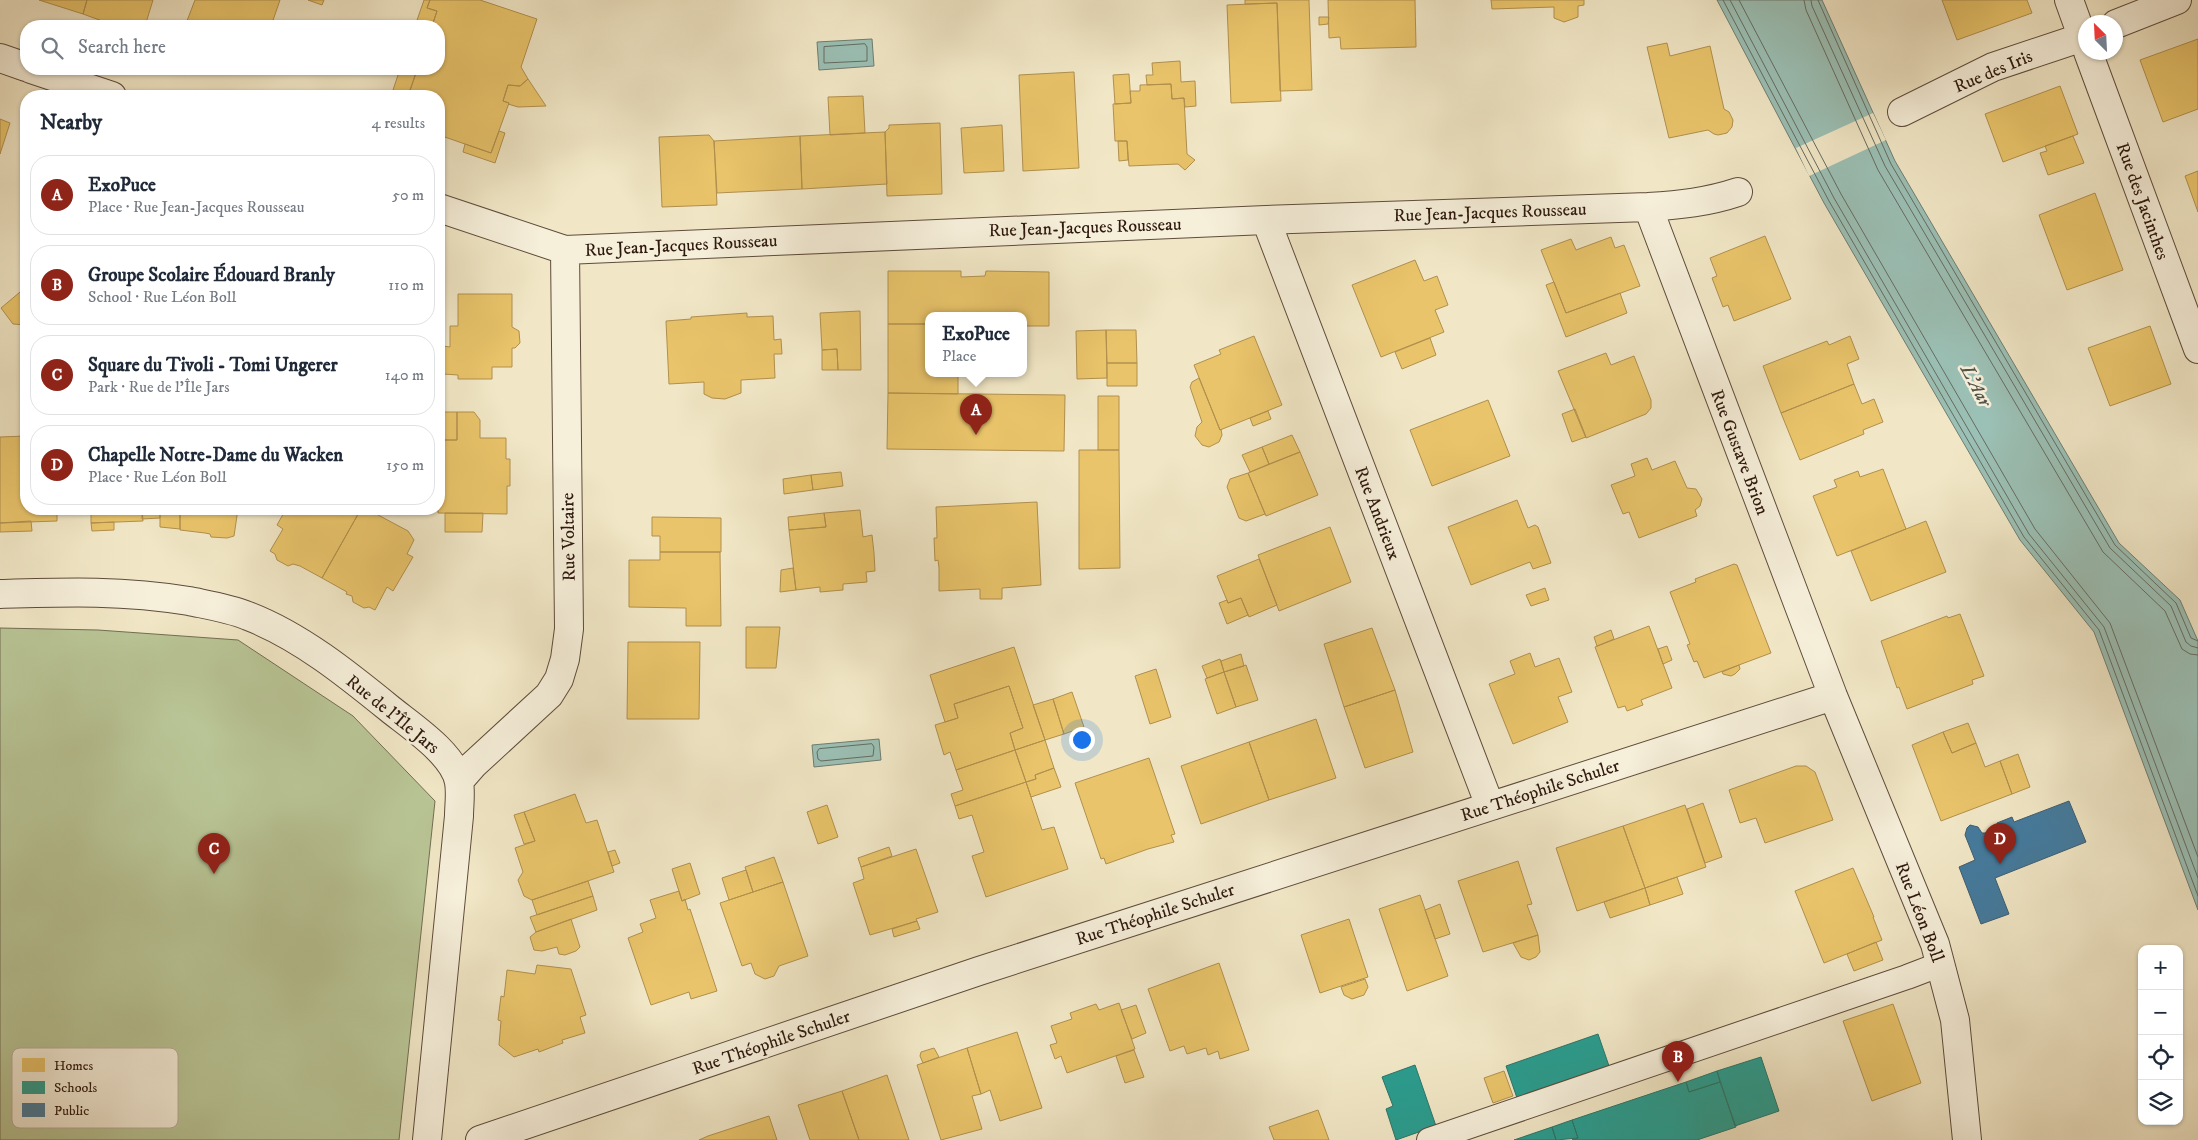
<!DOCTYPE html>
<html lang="en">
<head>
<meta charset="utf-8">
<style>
	body { margin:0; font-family:"IM FELL DW Pica",serif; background:#f2f2f3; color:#1f2937 }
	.controls { position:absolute; right:15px; bottom:15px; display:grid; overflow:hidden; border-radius:10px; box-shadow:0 1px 4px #0004 }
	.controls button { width:45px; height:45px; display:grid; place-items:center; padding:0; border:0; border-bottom:1px solid #e0e1e3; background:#fff; color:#1f2937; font:25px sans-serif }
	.compass { position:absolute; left:2078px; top:15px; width:45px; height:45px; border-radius:50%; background:#fff; box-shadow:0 1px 4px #0004; rotate:336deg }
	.you { position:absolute; left:1081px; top:739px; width:18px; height:18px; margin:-12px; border:4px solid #fff; border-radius:50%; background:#1a73e8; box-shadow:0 0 0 8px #1a73e833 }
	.badge { display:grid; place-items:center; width:32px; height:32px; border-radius:50%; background:#8f2418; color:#fff; font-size:16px; font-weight:700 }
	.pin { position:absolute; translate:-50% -41px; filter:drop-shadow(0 1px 2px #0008) }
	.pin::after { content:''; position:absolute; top:26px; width:18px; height:15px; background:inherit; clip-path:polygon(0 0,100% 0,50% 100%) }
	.popup { position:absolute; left:925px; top:312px; width:102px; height:65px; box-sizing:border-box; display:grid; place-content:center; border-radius:10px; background:#fff; filter:drop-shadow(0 1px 4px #0005); font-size:16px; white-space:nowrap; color:#747a83 }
	.popup b { font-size:19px; color:#1f2937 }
	.popup::after { content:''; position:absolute; left:50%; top:100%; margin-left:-10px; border:10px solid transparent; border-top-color:#fff }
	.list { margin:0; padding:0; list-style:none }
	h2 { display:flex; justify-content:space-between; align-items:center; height:65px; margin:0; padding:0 20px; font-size:21px }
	h2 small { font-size:16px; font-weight:400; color:#747a83 }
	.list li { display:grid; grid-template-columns:32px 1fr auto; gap:15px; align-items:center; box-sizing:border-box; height:80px; margin:0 10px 10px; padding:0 10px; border:1px solid #e0e1e3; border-radius:20px }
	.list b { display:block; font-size:19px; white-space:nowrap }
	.list p { margin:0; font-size:16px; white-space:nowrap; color:#747a83 }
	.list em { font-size:16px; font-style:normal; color:#747a83 }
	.icon { flex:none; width:28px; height:28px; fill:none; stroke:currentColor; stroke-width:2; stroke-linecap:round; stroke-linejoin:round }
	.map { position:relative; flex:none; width:2198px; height:1140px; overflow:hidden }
	.search { position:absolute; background:#fff; box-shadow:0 1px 4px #0004; left:20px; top:20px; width:425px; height:55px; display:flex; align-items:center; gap:12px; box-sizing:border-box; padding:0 18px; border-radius:20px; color:#747a83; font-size:19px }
	.panel { position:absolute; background:#fff; box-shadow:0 1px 4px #0004; left:20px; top:90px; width:425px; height:425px; border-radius:20px }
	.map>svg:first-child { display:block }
	.green { fill:#b9c596; stroke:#736e52 }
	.water { fill:#9bc0b5; stroke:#6f7d72 }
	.pier { fill:#f1e7c6 }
	.homes { fill:#e9c46a; stroke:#b1904e }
	.schools { fill:#2a9d8f; stroke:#2b7568 }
	.public { fill:#457b9d; stroke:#3e5d72 }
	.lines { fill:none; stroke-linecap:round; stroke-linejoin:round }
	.shore { stroke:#646c61; stroke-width:1 }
	.service-casing { stroke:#5e4c3b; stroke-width:26 }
	.minor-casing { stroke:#5e4c3b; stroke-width:30 }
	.service { stroke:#f6efda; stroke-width:24 }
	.minor { stroke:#f6efda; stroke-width:28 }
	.labels { text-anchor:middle; stroke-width:5; stroke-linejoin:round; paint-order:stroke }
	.street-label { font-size:18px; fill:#2d180d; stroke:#f6efda }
	.water-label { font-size:19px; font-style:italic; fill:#545348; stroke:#f6efda }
	.key { fill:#f6efda; stroke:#baae9c; stroke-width:1 }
	.key-label { font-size:14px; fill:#2d180d }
</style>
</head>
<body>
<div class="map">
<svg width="2198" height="1140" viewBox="0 0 2198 1140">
	<rect width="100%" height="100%" fill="#f1e7c6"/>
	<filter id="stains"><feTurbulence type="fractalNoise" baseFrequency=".004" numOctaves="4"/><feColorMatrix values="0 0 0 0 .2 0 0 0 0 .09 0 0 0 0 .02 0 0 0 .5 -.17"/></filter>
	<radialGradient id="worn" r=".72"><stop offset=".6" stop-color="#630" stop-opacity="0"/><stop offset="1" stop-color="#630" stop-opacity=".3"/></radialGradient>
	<!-- green -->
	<path class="green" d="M0,628l98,2 140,10 115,76 82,85 -36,339h-399z"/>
	<!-- water -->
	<path class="water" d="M1717,0h105l73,161 224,382 61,57 18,41v269l-104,-278 -74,-92 -196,-337z
		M872,39l2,27 -55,4 -2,-28z
		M879,739l2,21 -67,7 -2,-22z"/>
	<!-- pier -->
	<path class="pier" d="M1873,113l13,27 -77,36 -13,-28z"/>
	<!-- homes -->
	<path class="homes" d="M39,0h48l-4,14z
		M87,0h66l-8,26h-29l-33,-12z
		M195,0h85l-9,26h-86z
		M308,0h16l-2,5z
		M424,0h6l-3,8 10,3 -5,15h-17z
		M430,0h50l57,19 -16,48 7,12 -8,7 -12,-1 -5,16 6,2 -18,50 -52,-18v-39h-31l8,-23 -9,-4h32v-43h-7l5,-15 -10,-3z
		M1245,0h64l3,90 -32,1 -3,-88 -32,1z
		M1328,0h87l1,47 -75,2 -1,-12 -11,1z
		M1491,0h93v5l-6,1v11l-14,5 -10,-4v-11l-62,2z
		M1942,0h85l5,13 -75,27z
		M1277,3l4,98 -50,2 -4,-98z
		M1319,17h10l-1,7 -9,1z
		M2198,39v70l-35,13 -23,-62z
		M1667,43l3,13 40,-10 14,63 5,3 4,8 -1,7 -5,6 -9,2 -4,-1 -6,-4 -39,8 -22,-91z
		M1180,61l1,21 14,-1 1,25 -11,1 -1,-9 -12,1 -1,-15 -24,1 -1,-10h7l-1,-12z
		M400,69h7l9,4 -8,23h-17z
		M1074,72l5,96 -56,3 -4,-96z
		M1129,74l2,29 -16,1 -2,-29z
		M528,79l18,27 -28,1 -10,-3 1,-1 -6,-2 5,-16 12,1z
		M1171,84l1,15 12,-1 3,56 8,6 -10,10 -7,-6 -49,2 -2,-25h-12l-2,-37 18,-1 -1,-12h10v-6z
		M2060,86l18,48 -75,28 -18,-48z
		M863,96l2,37 -35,2 -2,-38z
		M0,119l10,4 -10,31z
		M940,123l2,71 -55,2 -2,-64 4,-4v-3z
		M1002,125l2,46 -40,2 -3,-45z
		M499,131l6,2 -10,30 -32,-11 2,-8 26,9z
		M885,132l2,52 -85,5 -2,-53z
		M709,135l5,6 3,64 -55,2 -3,-70z
		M800,136l2,53 -85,4 -3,-52z
		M2073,136l11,27 -36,12 -8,-22 7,-2 -2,-5z
		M1118,141h9l1,19 -9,1z
		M2198,171v41l-13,-36z
		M2095,193l28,77 -56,20 -28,-75z
		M1765,236l26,63 -57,22 -6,-16 -5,2 -11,-29 5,-2 -7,-18z
		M1611,237l4,11 9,-3 16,41 -74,27 -25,-63 30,-11 5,11z
		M1415,260l9,21 13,-5 11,29 -13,5 9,22 -63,25 -29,-72z
		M888,271h73v6l24,-1 1,-5 63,1v54h-25v-10h-96v8h-40z
		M1554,282l12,31 54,-20 7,20 -61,24 -20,-52z
		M26,287v38l-13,-1 -12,-16z
		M458,294h54v33l7,4 1,12 -5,5h-3v19h-20v12h-34v-4l-15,-1v-28l7,1v-21h8z
		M860,311l1,59h-23l-1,-21 -15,1 -2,-37z
		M747,313v4l26,-1 1,24 7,-1 1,15h-8l1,24 -34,2v13l-16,6 -13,-1 -8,-4v-12l-35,2 -3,-63 25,-2v-2z
		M888,324h40v50h30v20l-70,-1z
		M2150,326l21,58 -61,22 -22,-58z
		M1106,330l1,48 -30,1 -1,-48z
		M1106,330h30l1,33h-30z
		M1254,336l28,69 -62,25 -26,-65 27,-11 -2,-4z
		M1850,336l9,23 -12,5 7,20 -73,29 -18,-47 64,-25 2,4z
		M1430,338l6,17 -34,14 -7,-17z
		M837,349l1,21h-16v-20z
		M1606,353l5,12 23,-9 17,44v8l-5,6 -60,24 -28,-67z
		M1107,363h30v23h-30z
		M1199,378l21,52 1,-1 1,6 -3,7 -10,5 -7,-2 -7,-9 2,-9 5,-5 -12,-35 2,-5z
		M1854,384l8,20 12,-5 9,23 -20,8 1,4 -64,26 -19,-47z
		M888,393l177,2 -1,56 -177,-2z
		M1098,396h21v54h-21z
		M1488,400l22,56 -78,30 -22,-56z
		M1575,409l11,28 -14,5 -10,-28z
		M1268,411l3,8 -18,7 -3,-8z
		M439,412h18v28h-18z
		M457,412h17l6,8v18h26v21h4v27h-3v28l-69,-1 1,-73h18z
		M1292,435l8,17 -31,12 -7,-17z
		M26,436v73h31v12l-57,2v-86z
		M1262,447l7,17 -19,8 -8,-17z
		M1079,450h40l1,118 -41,1z
		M1300,452l18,43 -52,21 -18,-43z
		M1647,458l5,12 23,-9 12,27 9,1 6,10 -2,7 -5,4 2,6 -58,22 -10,-26 -6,2 -12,-29 24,-9 -4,-12z
		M1883,469l23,60 -69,27 -24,-60 24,-9 -3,-7 24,-9 2,6z
		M841,472l2,14 -30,4 -2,-15z
		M1248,473l17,41 -19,7 -7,-3 -12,-31 3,-8z
		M811,475l2,15 -29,4 -1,-15z
		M1517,500l11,28 7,-3 3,2 13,36 -18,6 -3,-7 -59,23 -23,-58z
		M1037,502l4,83 -39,3v11h-22v-10l-41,2v-23l-1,-8 -3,1 -1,-23h3l-1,-31z
		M91,509h51l1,12 -52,2z
		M142,509h18v9l-18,1z
		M160,509h20v20l-20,-2z
		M180,509h58l-4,27 -7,2 -16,-1 -1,-3 -5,-1 -25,-3z
		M286,509h75l-39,69 -22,-12 -7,-2 -5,2 -11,-6 -2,-6 -5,-3 13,-22 -6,-4z
		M361,509h6l41,22 6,9 -7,14 6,3 -20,34 -6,-4 -12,23 -6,-3 -5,1 -11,-6 -1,-6 -6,-2 1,-2 -25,-14z
		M860,510l3,27 9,-2 2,18 1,18 -9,1 1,10 -24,2v6l-23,2v-5l-24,3 -7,-60 37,-3 -2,-14z
		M445,513h38l-1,19h-37z
		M824,513l2,14 -37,3 -1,-13z
		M652,517l69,1v34h-61v-16h-8z
		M31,521l1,10 -32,1v-9z
		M1926,521l20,51 -75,29 -20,-50z
		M114,522v8l-22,1 -1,-8z
		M1330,527l21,55 -72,29 -21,-56z
		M660,552h60l1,74h-35v-18l-57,-1v-47h31z
		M1259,559l18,46 -28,12 -8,-19 -13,5 -11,-27z
		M1734,564l3,1 34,88 -67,25 -7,-17 -3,1 -7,-17 3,-1 -20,-52 26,-10 -1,-3z
		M793,568l3,22 -16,2 1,-22z
		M1545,588l4,12 -18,6 -5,-11z
		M1241,598l7,17 -21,9 -8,-21 8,-3 1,3z
		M1960,614l24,62 -12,4 1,4 -66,25 -8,-22 -2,1 -16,-47 66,-25 1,2z
		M1649,626l23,62 -31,12 2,5 -16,6 -2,-5 -7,2 -23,-61z
		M746,627h34l-4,41h-30z
		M1372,628l23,62 -51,17 -20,-63z
		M1611,630l3,9 -17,7 -3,-9z
		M628,642h72l-1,77h-72z
		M1667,646l5,14 -9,4 -5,-15z
		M1014,647l31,93 -30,10 -5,-17 13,-5 -14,-42 -55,18 4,14 -13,4 -15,-47z
		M1530,653l5,14 24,-9 13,34 -14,5 10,25 -55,22 -24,-60 26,-10 -5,-13z
		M1241,654l3,12 -20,6 -3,-11z
		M1220,659l4,13 -17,6 -5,-12z
		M1246,665l12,35 -22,7 -12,-35z
		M1739,665l1,4 -5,5 -4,2 -8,-2 -1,-2z
		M1156,669l15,48 -21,7 -15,-48z
		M1224,672l12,35 -19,7 -12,-35z
		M1009,686l14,42 -13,5 5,17 -59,20 -6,-18 -6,3 -9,-30 23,-7 -4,-14z
		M1395,690l18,62 -48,16 -21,-61z
		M1072,692l12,35 -20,7 -11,-35z
		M1053,699l11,35 -19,6 -12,-35z
		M1316,719l20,59 -67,22 -20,-58z
		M1968,723l8,20 -24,10 -9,-21z
		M1943,732l9,21 24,-10 9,24 15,-6 12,33 -71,27 -29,-76z
		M1045,740l9,28 -19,7 1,4 -10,3 -11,-32z
		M1249,742l20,58 -68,24 -20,-58z
		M1015,750l11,32 -71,24 -4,-12 12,-4 -7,-20z
		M2018,754l12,33 -18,7 -12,-33z
		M1149,758l26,76 -4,1 3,7 -26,7 -42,15 -2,-6 -3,1 -26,-76z
		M1796,766h10l9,6 18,48 -68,23 -9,-25 -16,5 -11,-33z
		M1054,768l7,19 -30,10 -5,-15 10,-3 -1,-4z
		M1026,782l16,48 12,-3 14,42 -82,28 -14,-41 12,-4 -12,-37 -13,4 -4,-13z
		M575,794l11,29 11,-3 17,52 -82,28 -8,-4 -6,-16 5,-8 -8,-24 20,-7 -11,-29z
		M1703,803l19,54 -17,6 -18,-54z
		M827,805l11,32 -20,7 -11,-32z
		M1685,805l21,62 -61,21 -22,-62z
		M524,812l11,29 -11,3 -10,-29z
		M1623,826l22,62 -68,23 -21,-63z
		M889,847l3,9 -31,11 -3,-9z
		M916,849l22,63 -22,7 1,2 -47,14 -17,-52 11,-4 -3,-12z
		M615,850l5,13 -8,3 -4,-14z
		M774,857l9,25 -30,10 -8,-25z
		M1518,861l14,43 -5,1 11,30 -55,17 -25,-71z
		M690,863l10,31 -18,7 -10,-32z
		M1853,868l21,49h-1l9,23 -58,23 -29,-72z
		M746,870l7,22 -24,8 -7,-22z
		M1677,877l6,17 -33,11 -5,-17z
		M588,881l5,15 -56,19 -5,-15z
		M783,882l25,74 -29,10 -5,10 -9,3 -10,-5 -4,-11 -9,3 -22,-63z
		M1645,888l5,17 -40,13 -6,-16z
		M679,891l3,10 3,-2 3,11 2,-1 27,82 -26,8 -2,-7 -38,13 -23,-67 15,-6 -3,-8 16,-6 -6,-18z
		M1420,895l28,81 -41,15 -28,-82z
		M593,896l4,14 -61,22 -6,-15z
		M1440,904l10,30 -15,5 -10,-29z
		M571,919l9,28 -4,4 -11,4 -6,-1 -2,-7 -15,4 -8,-1 -4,-13 6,-5z
		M1349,919l19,58 -48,16 -19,-58z
		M917,921l3,8 -26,8 -2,-8z
		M1538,935l2,17 -4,5 -7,3 -8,-3 -8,-14z
		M1876,942l7,18 -29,11 -7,-17z
		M1219,963l30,87 -29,9 -2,-8 -10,4 -2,-7 -19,6 -3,-8 -14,5 -22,-62z
		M537,965l34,4 15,46 -6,2 5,16 -23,7 1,3 -11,4 -13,5 -1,-3 -24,8 -15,-12 2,-24 -3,-1 3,-24 3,1 3,-27 28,4z
		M1365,979l3,8 -4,8 -12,4 -8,-4 -3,-8z
		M1119,1003l16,46 -68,24 -6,-17 -6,3 -5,-14 7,-2 -6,-17 21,-7 -2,-6 26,-9 3,6z
		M1893,1004l28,79 -49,18 -29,-80z
		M1136,1005l10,28 -14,6 -11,-29z
		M1017,1032l25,76 -42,13 -10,-31 -9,4 -14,-46z
		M934,1048l5,9 -16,6 -3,-7 1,-4z
		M967,1048l14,46 -9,2 10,33 -41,11 -24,-75z
		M1134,1050l10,27 -19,6 -9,-27z
		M1504,1071l9,25 -20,7 -9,-25z
		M887,1075l22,65h-50l-17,-49z
		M842,1091l17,49h-49l-12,-35z
		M1318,1110l11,30h-55l-5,-13z
		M769,1116l8,24h-78l9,-4z"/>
	<!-- schools -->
	<path class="schools" d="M1598,1034l11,32 -92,32 -11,-32z
		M1761,1057l18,54 -44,15 -18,-55z
		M1415,1065l21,61 -40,14 -10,-31 7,-3 -11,-29z
		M1717,1071l3,11 -31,10 -3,-10z
		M1686,1082l3,10 31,-10 16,45 -39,13h-125l6,-2 -6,-18z
		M1572,1120l6,18 -22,2 -4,-13z
		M1552,1127l4,13h-42z"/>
	<!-- public -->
	<path class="public" d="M2069,801l17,41 -91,36 14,36 -28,10 -22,-57 16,-7 -10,-25 2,-7 3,-3 8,2 4,6h3l14,-5 -2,-5 15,-6 2,5z"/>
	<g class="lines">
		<!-- shore -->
		<path class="shore" d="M1723,0l106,201 195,336 75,93 99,266
			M1730,0l104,198 195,336 75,93 94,251
			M1739,0l102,194 194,335 75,94 88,234
			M1804,0l2,10 72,160 225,382 62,59 17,38 8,5 8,1
			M1811,0l1,6 73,160 225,382 61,58 15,36 5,4 7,2
			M1818,0l73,164 224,381 61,58 15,35 7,3
			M865,44l2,3v14l-43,2v-16z
			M872,744l2,3 -1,9 -52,5 -3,-2 -1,-7 2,-3z"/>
		<defs>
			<path id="service" d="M1429,1140l478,-163 34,-13"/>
			<path id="minor" d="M2069,0l17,47
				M2116,24l61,-24
				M2088,52l110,297
				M0,58l26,9
				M31,69l81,27
				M1902,112l91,-45 93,-31
				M1648,207l185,489 102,248 20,76 12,120
				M439,208l126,42 701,-30 382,-13c32,-2 60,-5 90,-15
				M1266,220l224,586
				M0,594c66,-2 123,-4 189,7 19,4 40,7 59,15 52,20 99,58 142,93 21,17 64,45 69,73 2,11 0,24 0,34l-32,324
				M459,781l14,-16 76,-70 10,-16 6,-20 4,-30 -4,-379
				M480,1140l499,-169 854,-275"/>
		</defs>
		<!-- service casing -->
		<use href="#service" class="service-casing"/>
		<!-- minor casing -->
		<use href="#minor" class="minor-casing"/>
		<!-- service -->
		<use href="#service" class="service"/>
		<!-- minor -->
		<use href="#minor" class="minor"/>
	</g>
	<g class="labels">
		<!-- street labels -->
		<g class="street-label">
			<text transform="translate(1993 71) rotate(-23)" y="6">Rue des Iris</text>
			<text transform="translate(2143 201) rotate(70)" y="6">Rue des Jacinthes</text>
			<text transform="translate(1490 212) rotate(-2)" y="6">Rue Jean-Jacques Rousseau</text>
			<text transform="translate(1085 227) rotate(-2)" y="6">Rue Jean-Jacques Rousseau</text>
			<text transform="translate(681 245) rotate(-3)" y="6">Rue Jean-Jacques Rousseau</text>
			<text transform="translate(1740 452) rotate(69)" y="6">Rue Gustave Brion</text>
			<text transform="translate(1378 513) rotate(69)" y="6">Rue Andrieux</text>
			<text transform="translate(568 537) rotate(-91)" y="6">Rue Voltaire</text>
			<text transform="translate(393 714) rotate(39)" y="6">Rue de l'Île Jars</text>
			<text transform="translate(1540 790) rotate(-18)" y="6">Rue Théophile Schuler</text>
			<text transform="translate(1920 912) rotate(69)" y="6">Rue Léon Boll</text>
			<text transform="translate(1155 914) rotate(-18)" y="6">Rue Théophile Schuler</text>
			<text transform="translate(771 1042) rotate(-19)" y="6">Rue Théophile Schuler</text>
		</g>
		<!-- water labels -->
		<g class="water-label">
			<text transform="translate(1977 385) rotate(62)" y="7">L'Aar</text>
		</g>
	</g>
	<!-- legend -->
	<rect x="12" y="1048" width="166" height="80" rx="8" class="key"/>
	<rect x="22" y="1058" width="23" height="14" fill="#e9c46a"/>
	<rect x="22" y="1081" width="23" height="13" fill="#2a9d8f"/>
	<rect x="22" y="1103" width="23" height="14" fill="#457b9d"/>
	<g class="key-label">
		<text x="54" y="1070">Homes</text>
		<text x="54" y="1092">Schools</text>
		<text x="54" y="1115">Public</text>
	</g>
	<rect width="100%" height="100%" filter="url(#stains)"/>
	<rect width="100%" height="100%" fill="url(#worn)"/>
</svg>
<div class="controls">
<button>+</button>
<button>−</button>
<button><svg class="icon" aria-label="locate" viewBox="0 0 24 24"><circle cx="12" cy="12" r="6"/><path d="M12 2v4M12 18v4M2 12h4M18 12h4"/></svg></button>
<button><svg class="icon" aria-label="layers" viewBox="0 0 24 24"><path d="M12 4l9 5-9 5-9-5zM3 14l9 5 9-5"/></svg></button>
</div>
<svg class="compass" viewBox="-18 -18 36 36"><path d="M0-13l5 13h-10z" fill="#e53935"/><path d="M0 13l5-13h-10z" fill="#747a83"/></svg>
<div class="you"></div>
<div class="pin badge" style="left:976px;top:435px">A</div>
<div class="popup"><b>ExoPuce</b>Place</div>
<div class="pin badge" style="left:1678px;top:1082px">B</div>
<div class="pin badge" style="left:214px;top:874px">C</div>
<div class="pin badge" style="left:2000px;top:864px">D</div>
<div class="search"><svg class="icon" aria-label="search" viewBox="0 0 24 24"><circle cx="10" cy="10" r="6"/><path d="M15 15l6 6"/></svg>Search here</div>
<section class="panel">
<h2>Nearby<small>4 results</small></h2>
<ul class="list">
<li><span class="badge">A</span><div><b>ExoPuce</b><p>Place · Rue Jean-Jacques Rousseau</p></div><em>50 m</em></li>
<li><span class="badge">B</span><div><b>Groupe Scolaire Édouard Branly</b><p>School · Rue Léon Boll</p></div><em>110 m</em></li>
<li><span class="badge">C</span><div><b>Square du Tivoli - Tomi Ungerer</b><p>Park · Rue de l'Île Jars</p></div><em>140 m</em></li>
<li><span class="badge">D</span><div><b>Chapelle Notre-Dame du Wacken</b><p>Place · Rue Léon Boll</p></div><em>150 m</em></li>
</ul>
</section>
</div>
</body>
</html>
